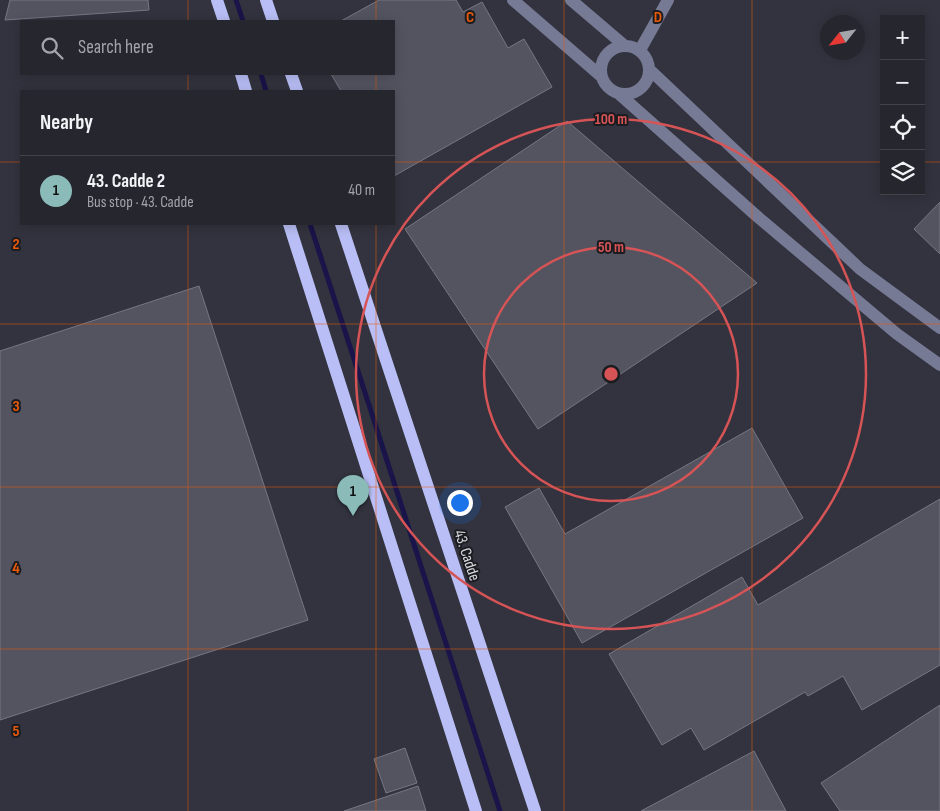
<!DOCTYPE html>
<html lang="en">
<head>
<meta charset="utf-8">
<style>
	body { margin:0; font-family:"Sofia Sans Condensed",sans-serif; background:#2e2e36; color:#f1f3f6 }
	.controls { position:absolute; right:15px; top:15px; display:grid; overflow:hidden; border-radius:0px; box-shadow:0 2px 12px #0003 }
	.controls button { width:45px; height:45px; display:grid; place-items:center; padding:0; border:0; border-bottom:1px solid #42434a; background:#26262e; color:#f1f3f6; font:25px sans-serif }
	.compass { position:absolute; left:820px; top:15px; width:45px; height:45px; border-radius:50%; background:#26262e; box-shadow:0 2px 12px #0003; rotate:239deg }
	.you { position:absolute; left:459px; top:502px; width:18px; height:18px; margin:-12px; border:4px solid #fff; border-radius:50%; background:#1a73e8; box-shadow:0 0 0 8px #1a73e833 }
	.badge { display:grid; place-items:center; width:32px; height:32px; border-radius:50%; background:#8bbbb9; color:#111; font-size:16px; font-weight:700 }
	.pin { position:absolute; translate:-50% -41px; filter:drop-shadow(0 1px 2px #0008) }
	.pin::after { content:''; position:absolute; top:26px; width:18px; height:15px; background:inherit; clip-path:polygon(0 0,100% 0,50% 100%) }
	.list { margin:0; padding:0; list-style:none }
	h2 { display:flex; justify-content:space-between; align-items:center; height:65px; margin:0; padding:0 20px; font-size:21px }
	h2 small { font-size:16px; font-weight:400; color:#a4a5aa }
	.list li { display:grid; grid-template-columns:32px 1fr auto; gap:15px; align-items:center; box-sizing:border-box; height:70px; padding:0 20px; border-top:1px solid #42434a }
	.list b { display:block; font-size:19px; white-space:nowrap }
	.list p { margin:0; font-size:16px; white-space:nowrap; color:#a4a5aa }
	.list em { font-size:16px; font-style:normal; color:#a4a5aa }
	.icon { flex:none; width:28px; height:28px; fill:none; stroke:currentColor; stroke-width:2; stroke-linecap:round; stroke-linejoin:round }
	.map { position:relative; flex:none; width:940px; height:811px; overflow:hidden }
	.search { position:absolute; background:#26262e; box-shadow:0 2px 12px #0003; left:20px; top:20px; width:375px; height:55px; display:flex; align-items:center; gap:12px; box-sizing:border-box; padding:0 18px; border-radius:0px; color:#a4a5aa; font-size:19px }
	.panel { position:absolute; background:#26262e; box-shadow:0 2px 12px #0003; left:20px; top:90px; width:375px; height:135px; border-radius:0px }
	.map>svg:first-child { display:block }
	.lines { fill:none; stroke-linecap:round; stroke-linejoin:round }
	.stream { stroke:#191449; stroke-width:5 }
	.building { fill:#535460; stroke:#767783 }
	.minor { stroke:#777a95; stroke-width:12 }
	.major { stroke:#b9bef6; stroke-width:12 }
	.grid { fill:none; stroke:#e8590c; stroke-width:1; stroke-opacity:0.55 }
	.ring { fill:none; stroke:#d65456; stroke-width:2.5 }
	.labels { text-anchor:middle; stroke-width:4; stroke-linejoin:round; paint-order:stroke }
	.street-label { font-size:16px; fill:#d8d9e0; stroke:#1b1c20 }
	.grid-label { font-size:16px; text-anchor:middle; font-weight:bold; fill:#e8590c; stroke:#1b1c20; stroke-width:4; stroke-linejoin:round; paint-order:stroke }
	.centre { fill:#d65456; stroke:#1b1c20; stroke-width:2.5 }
	.ring-label { font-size:15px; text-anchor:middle; font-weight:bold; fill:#d65456; stroke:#1b1c20; stroke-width:4; stroke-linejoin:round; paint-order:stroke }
</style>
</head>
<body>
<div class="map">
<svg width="940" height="811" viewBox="0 0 940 811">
	<rect width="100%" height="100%" fill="#32333e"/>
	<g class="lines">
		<!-- stream -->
		<path class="stream" d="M236,0l7,21
			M261,74l5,17
			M310,224l60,184 130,403"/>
	</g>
	<!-- building -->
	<path class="building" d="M10,0h138l1,10 -144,10z
		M379,0h77l7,12 19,-10 26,46 16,-9 28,48 -158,89v-85h-53l-10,-17h63v-53h-53z
		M567,121l190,162 -219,146 -133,-200z
		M940,202v52l-26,-25z
		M199,286l109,334 -308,100v-369z
		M752,428l51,90 -221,125 -77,-136 34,-19 26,46z
		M940,499v166l-78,45 -19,-34 -35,20 -3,-4 -101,58 -13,-22 -29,17 -53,-91 133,-77 16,28z
		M940,705v106h-100l-19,-28z
		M405,748l12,35 -31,10 -12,-34z
		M754,751l32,60h-145z
		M418,786l8,25h-82z"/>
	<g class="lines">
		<!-- minor -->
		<path class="minor" d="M513,0l89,77
			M571,0l54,46
			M601 70a24 24 0 1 1 48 0a24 24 0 1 1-48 0Z
			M640,50l28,-50
			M650,70l210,199 80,59
			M618,93l141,125 138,116 43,31"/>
		<!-- major -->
		<path class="major" d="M217,0l7,21
			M266,0l7,21
			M241,74l5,17
			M291,74l6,17
			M289,224l187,587
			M341,224l194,587"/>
	</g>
	<!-- grid -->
	<path class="grid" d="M188,0v21M376,0v21M564,0v811M752,0v811M188,74v17M376,74v17M0,162h21M394,162h490M921,162h19M188,224v587M376,224v587M0,324h940M0,487h940M0,649h940"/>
	<!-- distance rings -->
	<g class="ring">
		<circle cx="611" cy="374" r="127"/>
		<circle cx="611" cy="374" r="255"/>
	</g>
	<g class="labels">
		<!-- street labels -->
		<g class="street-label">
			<text transform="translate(468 555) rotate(72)" y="6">43. Cadde</text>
		</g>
	</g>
	<g class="grid-label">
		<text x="470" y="22">C</text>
		<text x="658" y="22">D</text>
		<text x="16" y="249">2</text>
		<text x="16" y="411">3</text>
		<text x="16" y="573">4</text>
		<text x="16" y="736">5</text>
	</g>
	<circle cx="611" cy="374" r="8" class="centre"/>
	<g class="ring-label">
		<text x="611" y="124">100 m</text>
		<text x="611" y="252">50 m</text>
	</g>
</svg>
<div class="controls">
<button>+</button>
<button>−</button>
<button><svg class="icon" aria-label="locate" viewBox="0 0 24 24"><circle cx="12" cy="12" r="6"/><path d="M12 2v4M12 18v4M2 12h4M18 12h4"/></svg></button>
<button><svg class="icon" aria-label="layers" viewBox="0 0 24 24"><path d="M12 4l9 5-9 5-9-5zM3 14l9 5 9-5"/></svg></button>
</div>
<svg class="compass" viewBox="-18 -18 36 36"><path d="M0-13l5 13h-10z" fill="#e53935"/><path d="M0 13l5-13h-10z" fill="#a4a5aa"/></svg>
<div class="you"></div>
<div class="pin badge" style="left:353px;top:516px">1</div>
<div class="search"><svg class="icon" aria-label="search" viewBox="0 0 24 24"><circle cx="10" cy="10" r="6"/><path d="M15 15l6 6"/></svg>Search here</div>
<section class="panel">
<h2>Nearby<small></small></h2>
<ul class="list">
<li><span class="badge">1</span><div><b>43. Cadde 2</b><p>Bus stop · 43. Cadde</p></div><em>40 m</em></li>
</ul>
</section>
</div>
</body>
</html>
